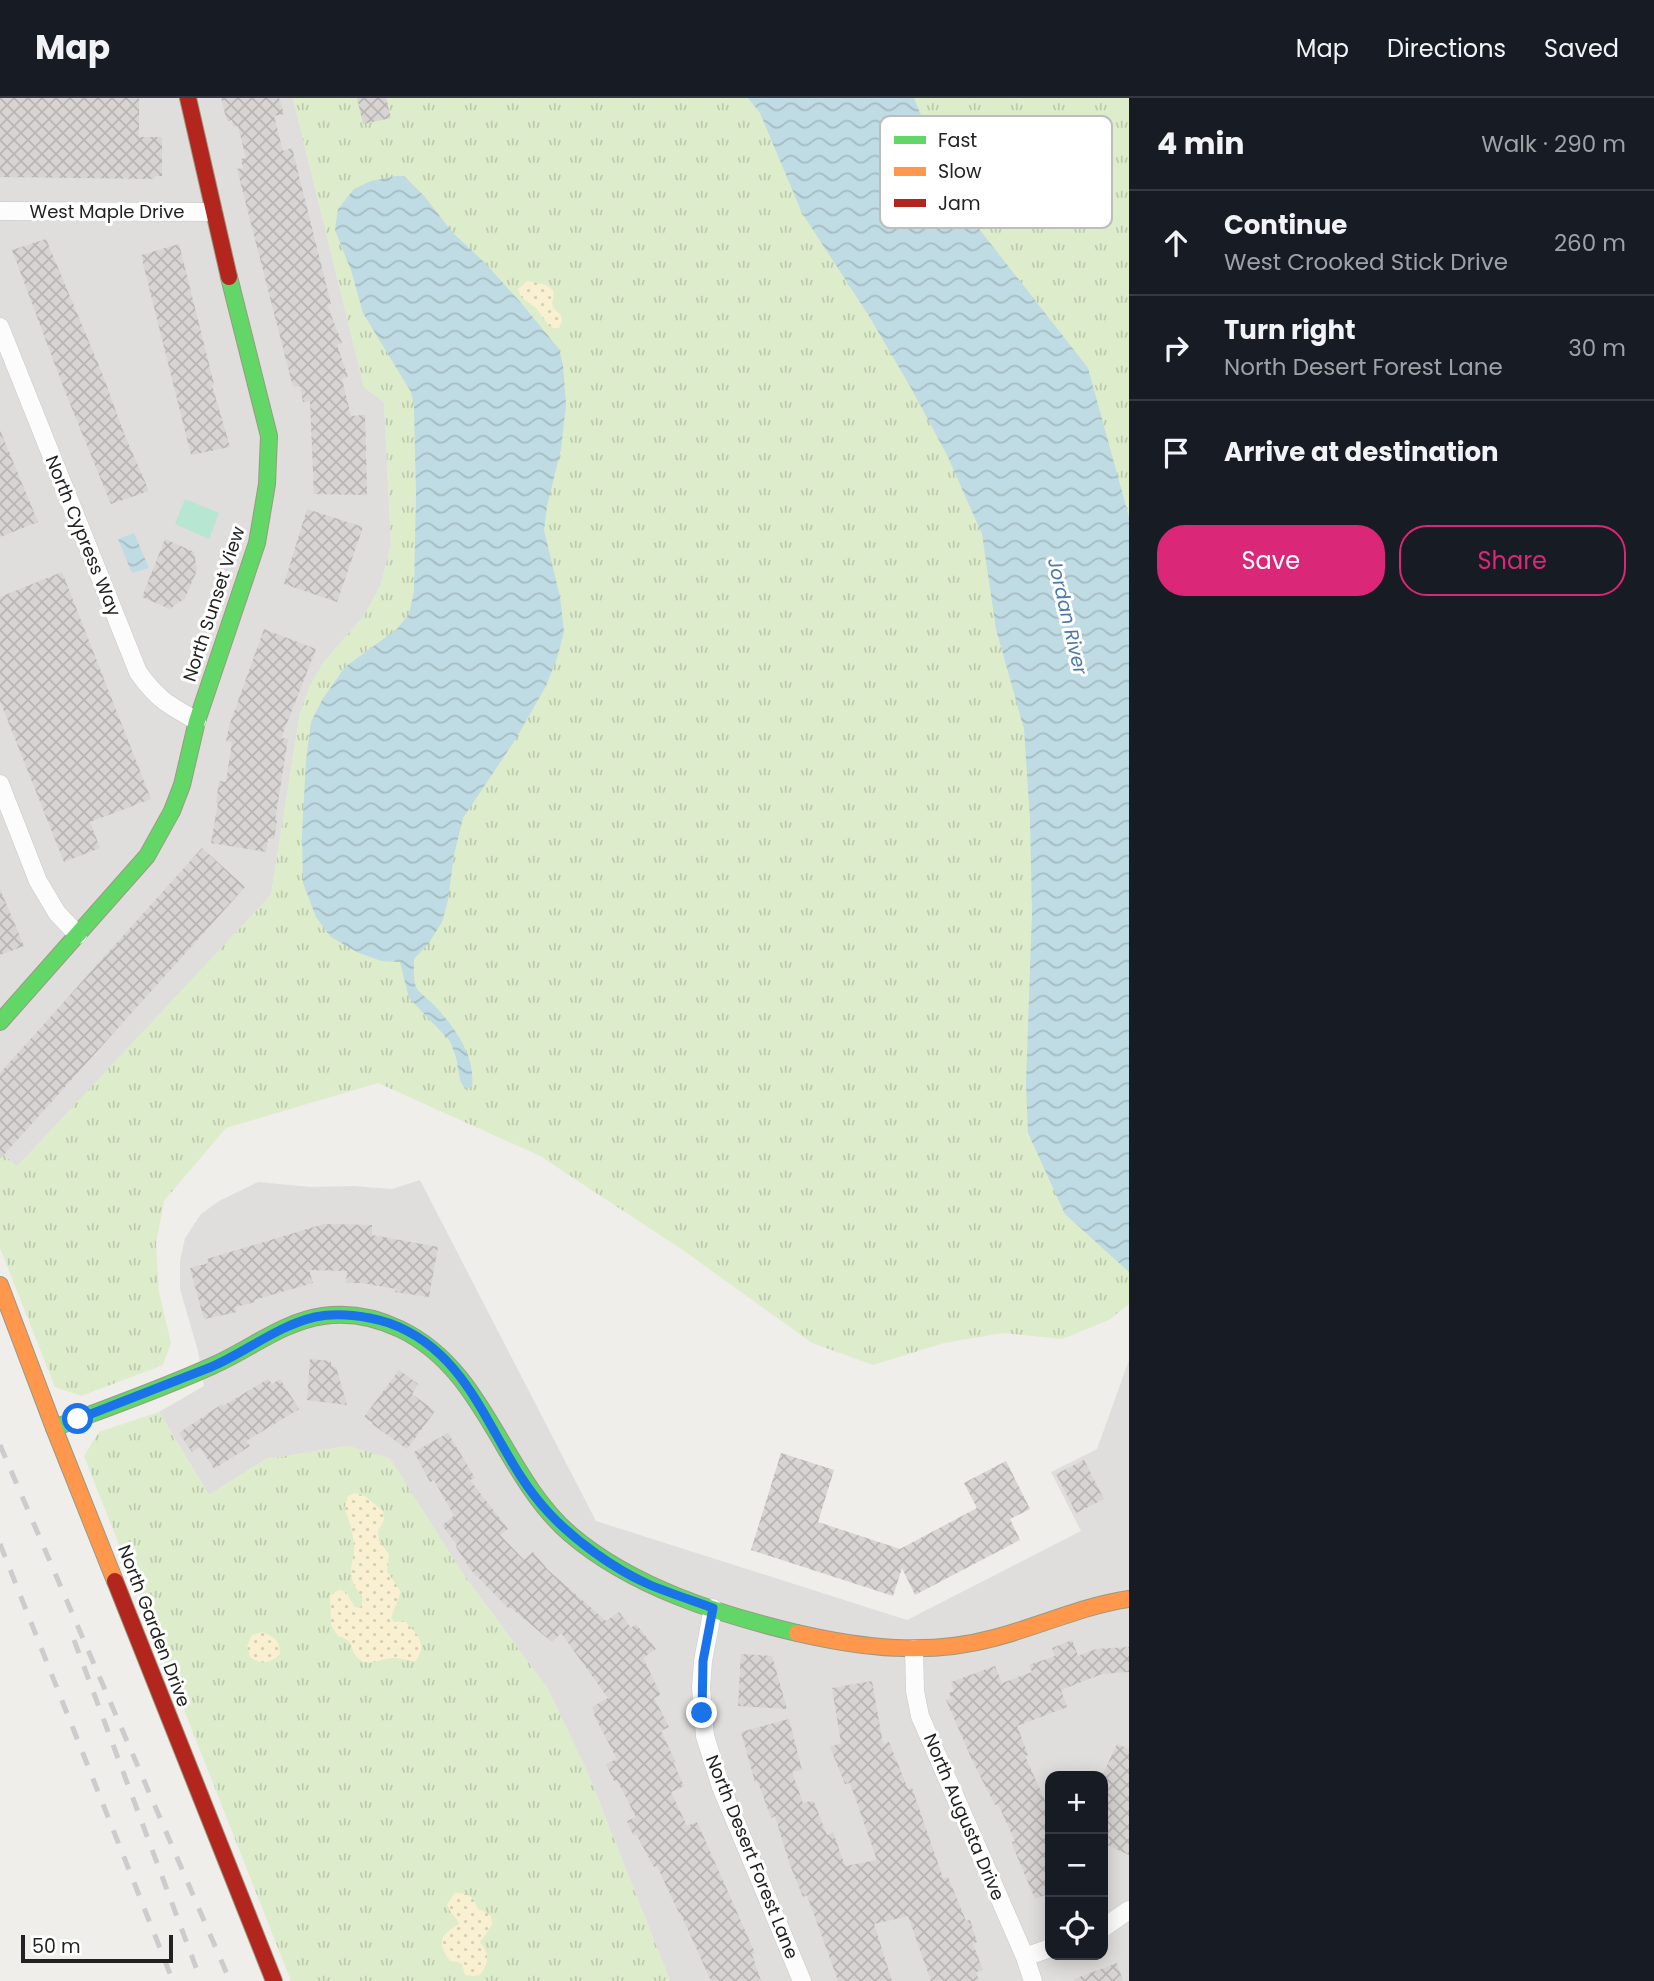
<!DOCTYPE html>
<html lang="en">
<head>
<meta charset="utf-8">
<style>
	body { margin:0; font-family:Poppins,sans-serif; background:#242831; color:#f1f3f6 }
	.controls { position:absolute; right:21px; bottom:21px; display:grid; overflow:hidden; border-radius:14px; box-shadow:0 4px 18px #0003 }
	.controls button { width:63px; height:63px; display:grid; place-items:center; padding:0; border:0; border-bottom:2px solid #363941; background:#171b24; color:#f1f3f6; font:35px sans-serif }
	.scale { position:absolute; left:21px; bottom:18px; width:152px; box-sizing:border-box; padding-left:7px; border:4px solid #222; border-top:0; font-size:19px; line-height:24px; white-space:nowrap; color:#222; -webkit-text-stroke:5px #fff; paint-order:stroke }
	.stop { position:absolute; width:21px; height:21px; margin:-16px; border:5px solid #1a73e8; border-radius:50%; background:#fff }
	.stop.end { background:#1a73e8; border-color:#fff; box-shadow:0 2px 7px #0008 }
	.list { margin:0; padding:0; list-style:none }
	h2 { display:flex; justify-content:space-between; align-items:center; height:91px; margin:0; padding:0 28px; font-size:30px }
	h2 small { font-size:23px; font-weight:400; color:#9ea1a6 }
	.list li { display:grid; grid-template-columns:46px 1fr auto; gap:21px; align-items:center; box-sizing:border-box; height:105px; padding:0 28px; border-top:2px solid #363941 }
	.list b { display:block; font-size:26px; white-space:nowrap }
	.list p { margin:0; font-size:23px; white-space:nowrap; color:#9ea1a6 }
	.list em { font-size:23px; font-style:normal; color:#9ea1a6 }
	.actions { display:flex; gap:14px; padding:21px 28px }
	.actions a { flex:1; padding:16px 0; border:2px solid #db2777; border-radius:28px; text-align:center; font-size:24px; color:#db2777 }
	.actions .main { background:#db2777; color:#fff }
	.icon { flex:none; width:38px; height:38px; fill:none; stroke:currentColor; stroke-width:2; stroke-linecap:round; stroke-linejoin:round }
	.map { position:relative; flex:none; width:1129px; height:1883px; overflow:hidden }
	header { display:flex; align-items:center; gap:42px; box-sizing:border-box; height:98px; padding:0 35px; background:#171b24; border-bottom:2px solid #363941 }
	header strong { font-size:33px }
	nav { display:flex; gap:38px; margin-inline-start:auto; font-size:24px }
	main { display:flex }
	aside { flex:1; background:#171b24 }
	.map>svg:first-child { display:block }
	.residential { fill:#dfdedc; fill-rule:evenodd }
	.grass { fill:url(#grass-tufts) }
	.sand { fill:url(#sand-dots) }
	.pitch { fill:#b7e6d2 }
	.water { fill:url(#water-waves) }
	.building { fill:url(#building-cross-hatch) }
	.lines { fill:none; stroke-linecap:round; stroke-linejoin:round }
	.street-casing { stroke:#c9c8c7; stroke-width:19 }
	.fast-casing { stroke:#999a82; stroke-width:18 }
	.slow-casing { stroke:#999a82; stroke-width:18 }
	.jam-casing { stroke:#999a82; stroke-width:18 }
	.street { stroke:#fdfcfc; stroke-width:18 }
	.fast { stroke:#63d668; stroke-width:16 }
	.slow { stroke:#ff974d; stroke-width:16 }
	.jam { stroke:#b3261e; stroke-width:16 }
	.rail { stroke:#ccc; stroke-width:5; stroke-dasharray:14 14; stroke-linecap:butt }
	.route { stroke:#1a73e8; stroke-width:9 }
	.labels { text-anchor:middle; stroke-width:6; stroke-linejoin:round; paint-order:stroke }
	.street-label { font-size:18px; fill:#222; stroke:#fff }
	.water-label { font-size:19px; font-style:italic; fill:#4a7aab; stroke:#fff }
	.key { fill:#fff; stroke:#bdbdbd; stroke-width:2 }
	.key-label { font-size:19px; fill:#222 }
</style>
</head>
<body>
<header>
<strong>Map</strong>
<nav><a>Map</a><a>Directions</a><a>Saved</a></nav>
</header>
<main>
<div class="map">
<svg width="1129" height="1883" viewBox="0 0 1129 1883">
	<defs>
		<pattern id="grass-tufts" width="24" height="20" patternUnits="userSpaceOnUse" patternTransform="scale(1.75)"><rect width="24" height="20" fill="#ddeccb"/><path d="M3 7l-1-3M5 7V3M7 7l1-3M15 17l-1-3M17 17v-4M19 17l1-3" fill="none" stroke="#bdcaae"/></pattern>
		<pattern id="sand-dots" width="8" height="8" patternUnits="userSpaceOnUse" patternTransform="scale(1.75)"><rect width="8" height="8" fill="#f8f0d0"/><path d="M2 2h.1M6 6h.1" fill="none" stroke="#d4ceb2" stroke-width="1.8" stroke-linecap="round"/></pattern>
		<pattern id="water-waves" width="16" height="10" patternUnits="userSpaceOnUse" patternTransform="scale(1.75)"><rect width="16" height="10" fill="#bfdbe3"/><path d="M0 5q4-4 8 0t8 0" fill="none" stroke="#a4bcc2"/></pattern>
		<pattern id="building-cross-hatch" width="8" height="8" patternUnits="userSpaceOnUse" patternTransform="scale(1.75)"><rect width="8" height="8" fill="#d7d4d2"/><path d="M0 0l8 8M0 8l8-8" fill="none" stroke="#b8b6b4"/></pattern>
	</defs>
	<rect width="100%" height="100%" fill="#f0eeeb"/>
	<!-- residential -->
	<path class="residential" d="M0,0h293l71,289 20,15 7,143 -10,40 -17,31 -41,47 -23,50 -29,182 -254,272 -17,-15z
		M420,1082l176,341 311,99 174,-89 -30,-59 46,-23 32,-89v621h-459l-81,-205 -41,-87 -85,-115 -73,-115 -42,-13 -82,13 -57,36 -50,-83 45,-26 -6,-35 -18,-62v-28l5,-23 16,-24 18,-13 39,-19 53,5 43,-1 38,3zM1050,1678h53v179h-53z"/>
	<!-- grass -->
	<path class="grass" d="M293,0h836v1206l-20,16 -47,19 -59,-6 -59,10 -71,22 -61,-22 -128,-92 -144,-95 -162,-73 -152,45 -62,73 -8,43 3,48 12,51 -8,22 -82,31 -26,-9 -55,-139v-96l17,14 254,-271 29,-182 9,-26 14,-24 41,-47 17,-31 10,-40 -7,-143 -20,-15z
		M159,1314l50,83 57,-36 82,-13 42,12 73,116 85,115 41,87 81,205h-379l-207,-525 15,-24z"/>
	<!-- sand -->
	<path class="sand" d="M527,183l19,4 7,5c3,15 -8,11 8,25l1,6 -3,7h-6l-4,-2 -13,-18 -15,-11 -3,-8z
		M355,1395l10,3 18,15 1,9 -6,11 1,10 10,13 -2,17 14,21 -10,25 3,5 11,-1c12,14 23,21 11,40 -8,0 -15,-3 -22,-3 -12,-1 -22,9 -34,2 -13,-9 -1,-18 -22,-24l-7,-11 -1,-29 8,-6 7,1 10,16 5,1c8,-12 -6,-17 -8,-29 -2,-13 0,-15 2,-27 1,-12 -4,-33 -10,-43l4,-13z
		M262,1534c12,5 18,7 18,22 -10,10 -18,11 -30,3l-3,-11 5,-11z
		M455,1795c14,0 18,3 23,16l6,2 7,5 1,9 -12,17c10,12 9,20 0,33l-7,1 -8,-1 -3,-11 -4,-2 -8,-1c-14,-19 -10,-26 9,-37 -3,-8 -10,-11 -12,-20z"/>
	<!-- pitch -->
	<path class="pitch" d="M185,401l34,14 -10,26 -34,-15z"/>
	<!-- water -->
	<path class="water" d="M748,0h166l40,99 134,171 41,149v755l-64,-58 -37,-81 -2,-50 6,-170 -2,-94 -6,-90 -28,-100 -14,-95 -35,-79 -36,-67 -42,-72 -67,-103 -42,-100z
		M397,78h7l21,21 28,36 32,30 37,41 37,45 4,16 3,40 -5,44 -14,57 -3,24 16,67 4,35 -7,26 -11,28 -31,54 -52,78 -9,37 -6,45 -6,22 -13,21 -15,16c0,8 -1,21 2,28 3,6 12,12 16,16 21,22 44,52 40,84l-7,2 -5,-9 -4,-23 -6,-16 -41,-43 -9,-36 -19,-1 -24,-9 -26,-15 -15,-20 -13,-34 -1,-48 4,-74 5,-39 11,-22 23,-33 52,-38 12,-15 5,-22 2,-97 -2,-88 -3,-15 -48,-79 -12,-43 -16,-40 3,-21 16,-20 17,-8z
		M134,435l15,35 -17,5 -14,-34z"/>
	<!-- building -->
	<path class="building" d="M0,0h139v39h23v39h-7l-1,3 -154,-2z
		M221,0h58l5,16 -10,2 9,35 9,-3 39,156 -4,1 15,38 -5,2 11,32 -6,2 9,37 14,-1 2,80 -53,-1 -4,-93 -7,1 -3,-16 -7,1 -56,-218 6,-1 -2,-9 5,-1 -8,-32 -5,1 -1,-7 -5,1z
		M357,0h29l5,20 -28,6z
		M46,141l56,134 23,63 24,55 -38,13 -45,-110 -54,-144z
		M179,146l35,140 -2,1 18,62 -39,8 -50,-200z
		M0,332l38,92 -38,15z
		M307,411l56,18 -26,75 -53,-18z
		M165,441l29,13 3,18 -12,28 -15,11 -28,-12z
		M62,474l89,227 -61,23 10,26 -36,14 -64,-161v-104z
		M264,531l52,20 -35,89 7,1 -13,81h2l-3,19 -6,-1 -2,14 -55,-9 7,-40h-2l3,-22 7,1 6,-40 -6,-1 3,-15z
		M202,750l43,39 -245,272v-86z
		M0,791l24,57 -24,9z
		M324,1126l48,1v10l66,12 -9,50 -34,-5 1,-3 -34,-6h-16l1,-12 -38,-1 4,13 -59,17 1,2 -20,5 2,5 -33,7 -14,-51 19,-5 -2,-4z
		M310,1261l21,2v5l5,1 11,38 -40,-5z
		M399,1272l19,14 -6,10 23,17 -28,38 -35,-25 1,-1 -9,-6z
		M268,1281l4,5 8,-5 19,30 -53,32 4,5 -36,23 -14,-22 -8,5 -13,-19 43,-29 1,2z
		M448,1335l27,45 -5,2 38,49 -8,6 24,25 9,-8 15,18 58,51 13,-9 12,16 5,-4 20,25 -13,9 16,33 1,4 -6,3 15,29 -8,4 14,30 -2,1 11,24 -13,6 16,34 10,-4 58,131 -3,1 9,27h-50l-31,-69 -1,1 -22,-47 -3,1 -18,-33 -3,1 -6,-14 9,-4 -19,-37 -3,1 -8,-17 11,-5 -23,-44 1,-1 -3,-7 16,-9 -47,-65 -9,9 -42,-35 -2,1 -37,-38 -15,-23 1,-2 -15,-20 12,-9 -20,-36 -4,2 -16,-30z
		M781,1355l53,17 -16,52 82,27 77,-41 -13,-25 42,-22 24,48 -20,10 10,21 -105,55 -13,-27 -9,28 -142,-46z
		M1084,1362l20,39 -28,14 -20,-39z
		M1072,1542l6,16 18,-7 33,-2v25l-27,2 -41,16 6,17 -50,19 11,29 -3,1 25,56v81l-15,6 -21,-50 -2,-7 3,-1 -17,-37 -3,1 -22,-43 -27,-62 6,-1 -3,-6 5,-2 -3,-9 44,-16 7,17 30,-11 -3,-7 26,-9 -3,-8z
		M741,1556l31,2 15,53 -49,-3z
		M872,1583l11,63 6,-2 19,47 4,-1 31,90 5,-1 18,44 4,-1 7,22 -4,2 10,26 -7,2 3,9h-48l-23,-65 -34,8 18,57h-54l-31,-86 -4,2 -13,-32 -15,-49 -4,2 -13,-36h-3l-14,-50 48,-13 13,51 -10,2 11,31 8,-2 3,1 13,33 6,-3 12,34 32,-6 -27,-77 -5,1 -15,-37 11,-4 -9,-55z
		M1117,1646l12,5v106l-24,-11 4,-9 -6,-3v-58z
		M1117,1865l6,18h-49v-2z"/>
	<g class="lines">
		<defs>
			<path id="street" d="M0,113l213,1
				M0,229l138,345c19,27 30,33 59,49
				M0,686l38,97 19,32 21,22
				M713,1510l-10,53 -2,26 4,49 16,51 81,194
				M914,1551l1,42 5,25 105,241 8,24
				M1103,1830l26,-18
				M1025,1859l25,-9"/>
			<path id="fast" d="M0,924l147,-166 25,-45 10,-26 15,-64 60,-178 10,-59 2,-48 -40,-159
				M54,1330c53,-20 107,-39 158,-62 37,-16 70,-44 111,-50 27,-4 52,1 77,13 86,41 101,145 170,205 62,53 148,80 227,99"/>
			<path id="slow" d="M0,1187l54,143 61,153
				M797,1535c65,15 131,23 197,5 46,-12 88,-32 135,-39"/>
			<path id="jam" d="M188,0l41,179
				M115,1483l159,400"/>
		</defs>
		<!-- street casing -->
		<use href="#street" class="street-casing"/>
		<!-- fast casing -->
		<use href="#fast" class="fast-casing"/>
		<!-- slow casing -->
		<use href="#slow" class="slow-casing"/>
		<!-- jam casing -->
		<use href="#jam" class="jam-casing"/>
		<!-- street -->
		<use href="#street" class="street"/>
		<!-- fast -->
		<use href="#fast" class="fast"/>
		<!-- slow -->
		<use href="#slow" class="slow"/>
		<!-- jam -->
		<use href="#jam" class="jam"/>
		<!-- rail -->
		<path class="rail" d="M0,1347l230,536
			M0,1446l173,437
			M74,1542l127,341"/>
	</g>
	<g class="lines">
		<!-- route -->
		<path class="route" d="M78,1321l133,-52c35,-15 66,-41 104,-50 24,-5 52,-1 74,6 89,32 101,128 160,190 25,27 65,56 99,71 21,9 43,16 65,24l-10,53 -1,52"/>
	</g>
	<g class="labels">
		<!-- street labels -->
		<g class="street-label">
			<text x="107" y="120">West Maple Drive</text>
			<text transform="translate(83 438) rotate(68)" y="6">North Cypress Way</text>
			<text transform="translate(214 506) rotate(-72)" y="6">North Sunset View</text>
			<text transform="translate(154 1528) rotate(69)" y="6">North Garden Drive</text>
			<text transform="translate(964 1719) rotate(67)" y="6">North Augusta Drive</text>
			<text transform="translate(752 1759) rotate(68)" y="6">North Desert Forest Lane</text>
		</g>
		<!-- water labels -->
		<g class="water-label">
			<text transform="translate(1068 518) rotate(77)" y="7">Jordan River</text>
		</g>
	</g>
	<!-- legend -->
	<rect x="880" y="18" width="232" height="112" rx="10" class="key"/>
	<rect x="894" y="38" width="32" height="8" fill="#63d668"/>
	<rect x="894" y="69" width="32" height="9" fill="#ff974d"/>
	<rect x="894" y="101" width="32" height="8" fill="#b3261e"/>
	<g class="key-label">
		<text x="938" y="49">Fast</text>
		<text x="938" y="80">Slow</text>
		<text x="938" y="112">Jam</text>
	</g>
</svg>
<div class="controls">
<button>+</button>
<button>−</button>
<button><svg class="icon" aria-label="locate" viewBox="0 0 24 24"><circle cx="12" cy="12" r="6"/><path d="M12 2v4M12 18v4M2 12h4M18 12h4"/></svg></button>
</div>
<div class="scale">50 m</div>
<div class="stop" style="left:78px;top:1321px"></div>
<div class="stop end" style="left:702px;top:1615px"></div>
</div>
<aside>
<h2>4 min<small>Walk · 290 m</small></h2>
<ul class="list">
<li><svg class="icon" aria-label="ahead" viewBox="0 0 24 24"><path d="M12 20V5M6 11l6-6 6 6"/></svg><div><b>Continue</b><p>West Crooked Stick Drive</p></div><em>260 m</em></li>
<li><svg class="icon" aria-label="right" viewBox="0 0 24 24"><path d="M7 20v-9h11M14 6l5 5-5 5"/></svg><div><b>Turn right</b><p>North Desert Forest Lane</p></div><em>30 m</em></li>
<li><svg class="icon" aria-label="arrive" viewBox="0 0 24 24"><path d="M6 21V4h12l-3 4 3 4H6"/></svg><div><b>Arrive at destination</b></div></li>
</ul>
<div class="actions"><a class="main">Save</a><a>Share</a></div>
</aside>
</main>
</body>
</html>
